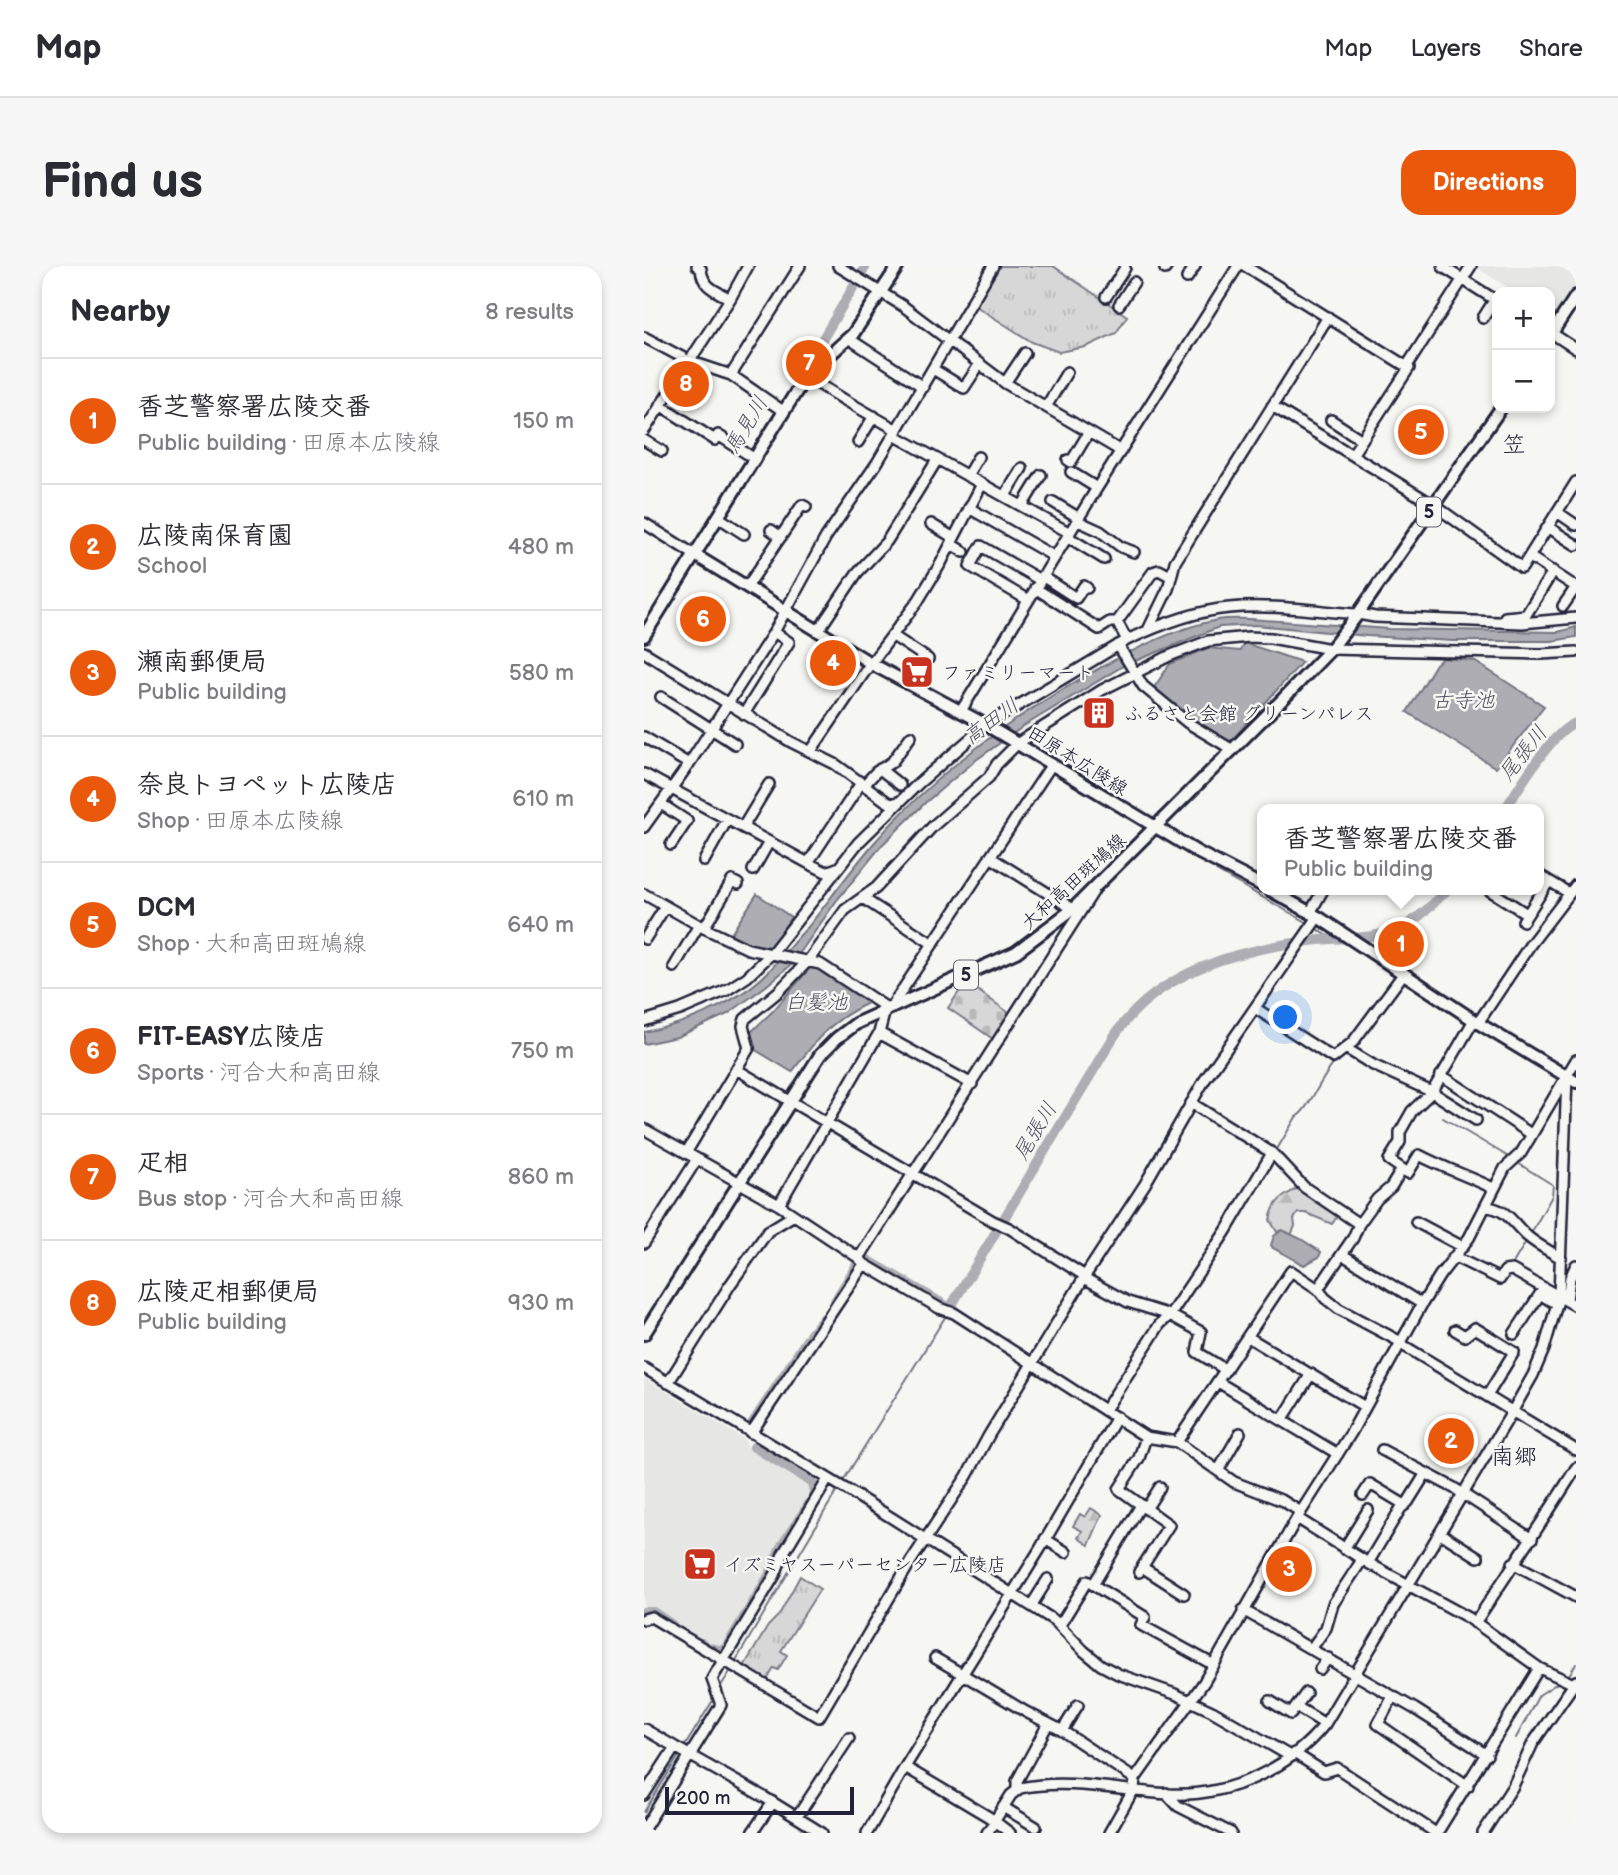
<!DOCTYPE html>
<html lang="en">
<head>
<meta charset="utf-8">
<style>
	body { margin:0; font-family:"Balsamiq Sans","Klee One",sans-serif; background:#f7f7f7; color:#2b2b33 }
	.controls { position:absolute; right:21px; top:21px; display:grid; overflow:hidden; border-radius:14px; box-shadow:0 4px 10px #0003 }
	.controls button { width:63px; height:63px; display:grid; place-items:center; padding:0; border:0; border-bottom:2px solid #e1e1e2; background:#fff; color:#2b2b33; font:35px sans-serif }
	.scale { position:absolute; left:21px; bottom:18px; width:189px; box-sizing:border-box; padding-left:7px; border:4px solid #22223b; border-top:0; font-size:19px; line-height:24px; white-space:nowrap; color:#22223b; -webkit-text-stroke:5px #f6f6f2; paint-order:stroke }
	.you { position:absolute; left:642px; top:752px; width:24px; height:24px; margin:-18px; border:5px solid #fff; border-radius:50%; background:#1a73e8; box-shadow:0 0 0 10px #1a73e833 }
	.badge { display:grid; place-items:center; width:46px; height:46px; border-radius:50%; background:#ea580c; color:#fff; font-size:23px; font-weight:700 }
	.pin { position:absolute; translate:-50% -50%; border:4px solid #fff; box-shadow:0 2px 7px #0006 }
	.popup { position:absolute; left:613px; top:538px; width:287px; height:91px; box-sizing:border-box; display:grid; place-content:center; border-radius:14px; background:#fff; filter:drop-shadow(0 2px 5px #0005); font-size:23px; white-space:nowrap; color:#7c7c81 }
	.popup b { font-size:26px; color:#2b2b33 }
	.popup::after { content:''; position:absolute; left:50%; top:100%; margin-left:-14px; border:14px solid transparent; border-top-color:#fff }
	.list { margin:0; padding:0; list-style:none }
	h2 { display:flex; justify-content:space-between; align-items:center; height:91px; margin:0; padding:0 28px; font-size:30px }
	h2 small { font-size:23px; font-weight:400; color:#7c7c81 }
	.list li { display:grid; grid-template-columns:46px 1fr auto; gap:21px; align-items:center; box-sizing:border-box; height:126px; padding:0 28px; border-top:2px solid #e1e1e2 }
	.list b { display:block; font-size:26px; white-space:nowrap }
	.list p { margin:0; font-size:23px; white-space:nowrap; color:#7c7c81 }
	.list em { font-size:23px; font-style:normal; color:#7c7c81 }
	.map { position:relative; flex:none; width:932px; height:1567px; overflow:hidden; border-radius:21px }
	header { display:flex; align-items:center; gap:42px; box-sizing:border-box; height:98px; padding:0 35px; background:#fff; border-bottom:2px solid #e1e1e2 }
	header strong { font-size:33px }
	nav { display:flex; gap:38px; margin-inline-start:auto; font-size:24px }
	.intro { display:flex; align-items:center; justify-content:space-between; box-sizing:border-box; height:168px; padding:0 42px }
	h1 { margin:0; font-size:49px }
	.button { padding:18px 32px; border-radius:21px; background:#ea580c; color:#fff; font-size:24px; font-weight:700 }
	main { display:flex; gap:42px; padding:0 42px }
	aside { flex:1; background:#fff; border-radius:21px; box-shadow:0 4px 10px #0003 }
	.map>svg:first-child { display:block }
	.built { fill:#e6e6e4 }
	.grass { fill:url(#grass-tufts); stroke:#7c7c89; stroke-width:2 }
	.forest { fill:url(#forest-firs); stroke:#7c7c89; stroke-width:2 }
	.cemetery { fill:url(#cemetery-stones); stroke:#7c7c89; stroke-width:2 }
	.water { fill:#adadb3; stroke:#757583; stroke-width:2 }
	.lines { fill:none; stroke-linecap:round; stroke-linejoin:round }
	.stream { stroke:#757583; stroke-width:2 }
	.river { stroke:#adadb3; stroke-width:10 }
	.minor-casing { stroke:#22223b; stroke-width:14 }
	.major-casing { stroke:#22223b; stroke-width:16 }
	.minor { stroke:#f6f6f2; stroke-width:9 }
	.major { stroke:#f6f6f2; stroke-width:10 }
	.labels { text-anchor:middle; stroke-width:5; stroke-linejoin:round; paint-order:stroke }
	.shield { fill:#f6f6f2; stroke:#626272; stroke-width:2 }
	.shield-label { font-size:18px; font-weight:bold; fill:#22223b }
	.poi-label { font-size:19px; fill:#22223b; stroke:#f6f6f2; text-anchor:start }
	.street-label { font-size:19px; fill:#22223b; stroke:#f6f6f2 }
	.water-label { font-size:21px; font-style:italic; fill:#535365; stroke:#f6f6f2 }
	.quarter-label { font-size:23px; fill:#22223b; stroke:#f6f6f2 }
</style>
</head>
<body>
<header>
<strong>Map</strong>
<nav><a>Map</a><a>Layers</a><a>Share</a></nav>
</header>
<div class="intro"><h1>Find us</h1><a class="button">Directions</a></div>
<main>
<aside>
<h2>Nearby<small>8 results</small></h2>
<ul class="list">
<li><span class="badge">1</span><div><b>香芝警察署広陵交番</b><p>Public building · 田原本広陵線</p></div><em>150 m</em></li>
<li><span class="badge">2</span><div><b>広陵南保育園</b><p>School</p></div><em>480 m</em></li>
<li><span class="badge">3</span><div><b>瀬南郵便局</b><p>Public building</p></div><em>580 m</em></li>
<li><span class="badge">4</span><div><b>奈良トヨペット広陵店</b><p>Shop · 田原本広陵線</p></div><em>610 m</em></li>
<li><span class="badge">5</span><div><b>DCM</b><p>Shop · 大和高田斑鳩線</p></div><em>640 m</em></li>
<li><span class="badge">6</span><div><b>FIT-EASY広陵店</b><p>Sports · 河合大和高田線</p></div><em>750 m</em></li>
<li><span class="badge">7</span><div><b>疋相</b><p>Bus stop · 河合大和高田線</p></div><em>860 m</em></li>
<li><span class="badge">8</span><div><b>広陵疋相郵便局</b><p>Public building</p></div><em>930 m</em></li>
</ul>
</aside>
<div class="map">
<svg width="932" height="1567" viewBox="0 0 932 1567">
	<defs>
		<pattern id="grass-tufts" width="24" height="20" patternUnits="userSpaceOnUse" patternTransform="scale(1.75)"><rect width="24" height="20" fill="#d7d7d7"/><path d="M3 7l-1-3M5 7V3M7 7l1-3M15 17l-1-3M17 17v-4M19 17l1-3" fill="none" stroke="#b8b8b9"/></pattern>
		<pattern id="forest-firs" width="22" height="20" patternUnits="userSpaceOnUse" patternTransform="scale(1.75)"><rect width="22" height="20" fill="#d7d7d7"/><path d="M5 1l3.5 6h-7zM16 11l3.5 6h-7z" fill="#b8b8b9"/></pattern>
		<pattern id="cemetery-stones" width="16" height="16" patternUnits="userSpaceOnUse" patternTransform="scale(1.75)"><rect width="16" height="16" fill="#d7d7d7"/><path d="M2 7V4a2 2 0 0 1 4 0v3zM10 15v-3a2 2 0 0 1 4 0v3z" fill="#b8b8b9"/></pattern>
	</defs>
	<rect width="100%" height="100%" fill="#f6f6f2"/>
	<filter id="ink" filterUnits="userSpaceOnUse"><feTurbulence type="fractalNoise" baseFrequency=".0143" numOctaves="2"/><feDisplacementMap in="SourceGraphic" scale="14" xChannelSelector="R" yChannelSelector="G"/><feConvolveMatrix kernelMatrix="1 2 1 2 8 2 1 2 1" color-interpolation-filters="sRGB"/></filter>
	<g filter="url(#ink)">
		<!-- built -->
		<path class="built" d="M830,0h102v21l-21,31 -5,-4v-22h-35z
			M0,1112l100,61 3,6 66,41v8l-34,53 -10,25 -46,77 -11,-2 -58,-36 -10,-1z"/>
		<!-- grass -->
		<path class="grass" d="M353,0h56l74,50 -11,17 -30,14 -27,5 -27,-10 -58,-37z
			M156,1310l20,13 -39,62 6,4 -9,15 -4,-2 -7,12 -22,-14 1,-3 22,-37 11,-11z"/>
		<!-- forest -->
		<path class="forest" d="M657,920l39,26 -8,12 -26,-11h-8l-4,6 1,7 -4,9 -9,-5 -5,2 -7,-12c5,-23 14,-23 31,-34z
			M447,1242l11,7 -13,30 -11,-7 4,-7 -9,-5 7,-12 5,3z"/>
		<!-- cemetery -->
		<path class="cemetery" d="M322,716l46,33 -16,26 -48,-33z"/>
		<!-- water -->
		<path class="water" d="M606,353l140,10 168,3 18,-5v10l-24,4h-99l-86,-5 -111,-11 -37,2 -96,39 -99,60 -48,34 -50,42 -44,43 -45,55 -45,64 -26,22 -38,28 -51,23 -33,7v-12c41,-7 97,-31 125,-61 14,-14 25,-31 39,-44 22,-28 43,-57 66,-84 64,-74 150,-134 235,-180 34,-18 71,-36 109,-43 10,-2 21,-1 32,-1z
			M600,377l58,19 -72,80 -39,-22 -38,-31 17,-25 38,-16 32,3z
			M799,392l31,3 70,45 -48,62 -89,-56 29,-48z
			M113,628l34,23 -19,29c-15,4 -30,-2 -43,-9z
			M172,702l54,34c-40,19 -52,35 -78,70l-38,-23 -4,-16 24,-23 35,-41z
			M638,964l19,9 20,13 -2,5 -15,8 -31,-17 -2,-3 3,-9z"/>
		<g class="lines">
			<!-- stream -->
			<path class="stream" d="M572,605l94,53
				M670,661l17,11
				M699,789l17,7
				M768,822l12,6
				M799,852l69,41
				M632,885l20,-34c13,-7 26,-42 40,-56
				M872,896l37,23 -1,11 -22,39
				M569,993l19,-27 34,-60
				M868,999l15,-25
				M550,1022l13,-22
				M469,1140l1,3 25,17
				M199,1215l104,-167
				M91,1396l103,-173
				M923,1412l9,-14
				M75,1423l12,-19
				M872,1472l23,-43 20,-13
				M39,1483l32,-52
				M0,1546l36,-58"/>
			<!-- river -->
			<path class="river" d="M153,116l69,-116
				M861,543c15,-22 47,-78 71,-86
				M191,1035l23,-38 8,-4 84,49 163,-270c44,-68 129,-90 205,-98 28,-3 57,0 84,-13 17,-8 32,-24 45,-37
				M106,1161l60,-92 14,-17
				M0,1346h9l19,13
				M57,1377l8,5 15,3 46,-77 11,-27 34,-52 -1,-10 -4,-4 -56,-34"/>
			<defs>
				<path id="minor" d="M53,0l4,3c2,19 14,21 29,30l18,-33
					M194,0l65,40 102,77 116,68
					M601,0l164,102 -57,87
					M799,1l54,34
					M521,3l2,-3
					M543,12l8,-12
					M462,31l19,-29
					M475,39l15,-23
					M839,52l12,-19
					M906,66l26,17
					M0,71l45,24 42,14 52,36
					M204,72l75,49
					M763,100l64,-100
					M289,103l31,19 15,-23
					M87,109l69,-109
					M162,110l37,23 54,31
					M361,117l20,-30
					M16,139l55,35 3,-5 37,24
					M628,140l162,99 88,63 54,-86
					M402,141l21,-35
					M687,154l31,20
					M0,165l86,-132
					M250,169l176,98
					M0,174l18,11
					M214,176l16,-26
					M424,194l3,2 18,-30
					M427,206l26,16
					M323,210l11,-19
					M361,230l17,-28
					M409,236l26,16
					M378,240l19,-31
					M325,242l86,49
					M913,246l19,13
					M74,251l26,17
					M434,255l22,10 21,16 13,5
					M0,257l51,32
					M287,258l23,14
					M904,261l28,18
					M127,264l10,7
					M424,271l36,22
					M307,278l13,8
					M886,291l46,30
					M398,310l34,22 8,-12 3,2
					M103,321l55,-82 4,2
					M391,322l64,41 11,-7h7l36,-50 6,-2 11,6
					M384,334l-58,-34 11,-20 59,34
					M919,340l13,-19
					M861,351l21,-2 27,-44
					M473,356l10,18
					M504,364l20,-41 7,-27 153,-245
					M174,365l39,-58 30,-32 50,-81
					M249,370l35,23
					M474,379l25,41 45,37 45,27
					M0,386l147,90 44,22 51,37 5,3 7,-2
					M17,431l74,47
					M317,445l136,-223 141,-222
					M100,448l45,-72 -15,-10
					M0,471l45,27
					M167,485l55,-81 52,-69 23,-38 41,-79
					M236,503l20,16
					M0,508l164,89 18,9 11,-4
					M220,519l12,-13 16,-10 19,-26
					M17,538l26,17 -16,24
					M0,561l45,-63 85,-132 52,-95 51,-74 116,-197
					M99,561l26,-43
					M346,591l83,52
					M60,595l23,-41
					M164,597l53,-80
					M109,604l16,-28
					M895,609l30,18
					M845,624l38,24
					M0,628l60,34 44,21 72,15 64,42 1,4 -6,23 -100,172
					M220,633l69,45
					M666,647l13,-23
					M879,655l26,-40
					M60,662l28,-47 6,3
					M1,673l20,-32
					M30,701l25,-42
					M247,741l161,-243
					M611,742l78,50 20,-16 51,-69
					M830,754l-42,72 -20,19 -12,21v10l-11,18 19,13 11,-18c25,13 49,21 74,33
					M0,755l36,-11 47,-20 20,-13 24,-23 87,-111 61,-60 67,-58 141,-85c32,-15 67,-29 102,-32 42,-4 87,3 129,6l17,3 147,6 54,-5
					M834,757l52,-78 46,-60
					M235,767l93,51
					M703,783l26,16 59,27 44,28
					M92,803l257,152 16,7 76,48
					M797,809l90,59
					M547,837l81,50 32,34 52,35
					M0,863l135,76 80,53 5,6 75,44 15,5 192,124 31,5 57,40 49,19 18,11
					M42,887l63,-105 -6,-22 2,-7 33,-27 30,-31 37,-51 31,-22 57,-62 56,-49 8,-13 21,-21 84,-53 67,-34 39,-15 41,-4 22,1 60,11 210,5 35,-2
					M843,941c21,2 26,17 40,29 10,9 23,15 34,22
					M772,956l47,25
					M0,977l53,-84
					M699,989l79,49
					M811,991l45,22 5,-8 7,-1 64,36
					M215,992l234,-366
					M440,1012l44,24 42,13 31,17 -4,20 29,18
					M674,1023l35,-51 6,-14 18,-25 14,-12 11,-18
					M923,1034l3,-22 6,-13
					M811,1064l10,6 10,-8 39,24 -27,44
					M870,1068l26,-40 11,7 8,-4
					M604,1071l117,70
					M757,1078l175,106
					M0,1102l205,123 206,130 29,30 17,14 17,9 57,20 37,17 78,45
					M574,1116l120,72
					M24,1117l62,-98 38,-54 26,-16
					M461,1144l55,-86 10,-9 56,-84 46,-78
					M638,1154l29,-46
					M107,1167l113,-169
					M533,1176l114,-171 27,18 7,9 14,11 62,33
					M738,1184l72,38 78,51
					M574,1205l22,-38
					M719,1229l7,-11 35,21
					M502,1243l14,-22
					M653,1252l71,45 101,55 70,50 37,17
					M796,1267l38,24
					M401,1273l21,13
					M700,1283l24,-39
					M724,1297l33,-55 7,-6 18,-29
					M869,1297l63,34
					M498,1301l42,27
					M495,1306l30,-47 -50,-36 20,-31 7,-21
					M449,1319l48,-80
					M387,1340l17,-27
					M599,1344l172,99 72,46
					M0,1353l7,-2 168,100 92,-156 56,-85 22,-41 96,-159 60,-92 59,-103 114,-164
					M831,1357c34,-52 69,-103 101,-155
					M416,1359l27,-44 58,36 -4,8 73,40
					M667,1383l15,-21 7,-24 29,-44
					M291,1392l91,54 35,18 74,49
					M676,1403l8,-11
					M749,1430l-15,28 90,62
					M626,1435l21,13 15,-21
					M653,1441l28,17
					M0,1463l31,18 -31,48
					M418,1465l16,-26
					M31,1481l89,50 58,36
					M650,1487l30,19 13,-4 99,65
					M261,1501l84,50 21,16
					M373,1523v-8l31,-57
					M522,1527l12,13 53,27
					M359,1541l33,20
					M153,1551l52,-79
					M0,1563l77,-124 -9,-26 63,-104 8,-21 45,-75
					M108,1567l21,-31
					M223,1567l38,-66 135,-218 77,-132
					M343,1567l24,-38 9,-7c49,-10 100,3 149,6 59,3 119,-24 156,-70l187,-312 21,-37 11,-26 15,-52 8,-221
					M465,1567l25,-44 1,-10 69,-97 93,-164 54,-85 71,-129 18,-29 29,-37 36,-70 16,-15 55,-93
					M793,1567l102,-165
					M839,1567l30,-47 20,-43 43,-62"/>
				<path id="major" d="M906,70l26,-40
					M51,289l177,109 114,61 213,128 64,33
					M0,370l162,-260 47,-42 45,-68
					M626,624l48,27 160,106 98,59
					M0,1068l176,-279 17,-17 20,-15 159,-71 57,-43 210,-210 48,-50 27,-35 143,-206"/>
			</defs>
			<!-- minor casing -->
			<use href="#minor" class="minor-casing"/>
			<!-- major casing -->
			<use href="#major" class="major-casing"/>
			<!-- minor -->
			<use href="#minor" class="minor"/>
			<!-- major -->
			<use href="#major" class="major"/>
		</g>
	</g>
	<!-- icons -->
	<defs>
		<symbol id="supermarket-square" viewBox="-11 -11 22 22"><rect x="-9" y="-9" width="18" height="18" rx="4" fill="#c8321e" stroke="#f6f6f2"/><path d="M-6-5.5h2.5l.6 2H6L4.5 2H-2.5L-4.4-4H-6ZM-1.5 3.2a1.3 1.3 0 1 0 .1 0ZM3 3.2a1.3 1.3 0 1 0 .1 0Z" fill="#fff"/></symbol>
		<symbol id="building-square" viewBox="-11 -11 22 22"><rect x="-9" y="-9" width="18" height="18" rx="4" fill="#c8321e" stroke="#f6f6f2"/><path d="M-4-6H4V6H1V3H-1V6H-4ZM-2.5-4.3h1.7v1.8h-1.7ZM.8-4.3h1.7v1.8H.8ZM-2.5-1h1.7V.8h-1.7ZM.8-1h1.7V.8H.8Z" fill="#fff"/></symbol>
	</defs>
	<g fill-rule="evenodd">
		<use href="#supermarket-square" x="254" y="387" width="38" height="38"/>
		<use href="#building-square" x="436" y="428" width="38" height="38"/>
		<use href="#supermarket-square" x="37" y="1279" width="38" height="38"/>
	</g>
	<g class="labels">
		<!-- shield labels -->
		<g class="shield">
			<rect x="773" y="231.5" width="24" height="29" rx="5"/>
			<rect x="310" y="694.5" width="24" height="29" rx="5"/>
		</g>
		<g class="shield-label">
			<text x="785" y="252">5</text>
			<text x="322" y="715">5</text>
		</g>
		<!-- poi labels -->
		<g class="poi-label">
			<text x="298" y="413">ファミリーマート</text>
			<text x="480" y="454">ふるさと会館 グリーンパレス</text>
			<text x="80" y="1305">イズミヤスーパーセンター広陵店</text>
		</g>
		<!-- street labels -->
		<g class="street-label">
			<text transform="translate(434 494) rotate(32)" y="7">田原本広陵線</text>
			<text transform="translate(429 615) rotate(-42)" y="7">大和高田斑鳩線</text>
		</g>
		<!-- water labels -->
		<g class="water-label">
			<text transform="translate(102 159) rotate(-59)" y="7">馬見川</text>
			<text x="819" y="441">古寺池</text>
			<text transform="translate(347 455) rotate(-36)" y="7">高田川</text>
			<text transform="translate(879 487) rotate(-52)" y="7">尾張川</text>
			<text x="172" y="743">白髪池</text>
			<text transform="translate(391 865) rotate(-59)" y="7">尾張川</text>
		</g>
		<!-- quarter labels -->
		<g class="quarter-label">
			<text x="870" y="186">笠</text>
			<text x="870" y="1198">南郷</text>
		</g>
	</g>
</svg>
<div class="controls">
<button>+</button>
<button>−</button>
</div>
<div class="scale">200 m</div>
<div class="you"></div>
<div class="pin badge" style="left:757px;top:678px">1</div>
<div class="popup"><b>香芝警察署広陵交番</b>Public building</div>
<div class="pin badge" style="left:807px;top:1175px">2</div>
<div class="pin badge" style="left:645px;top:1303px">3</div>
<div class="pin badge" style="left:189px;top:397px">4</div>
<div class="pin badge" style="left:777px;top:166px">5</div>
<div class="pin badge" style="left:59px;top:353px">6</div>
<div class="pin badge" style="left:165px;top:97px">7</div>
<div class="pin badge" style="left:42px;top:118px">8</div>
</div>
</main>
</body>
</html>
